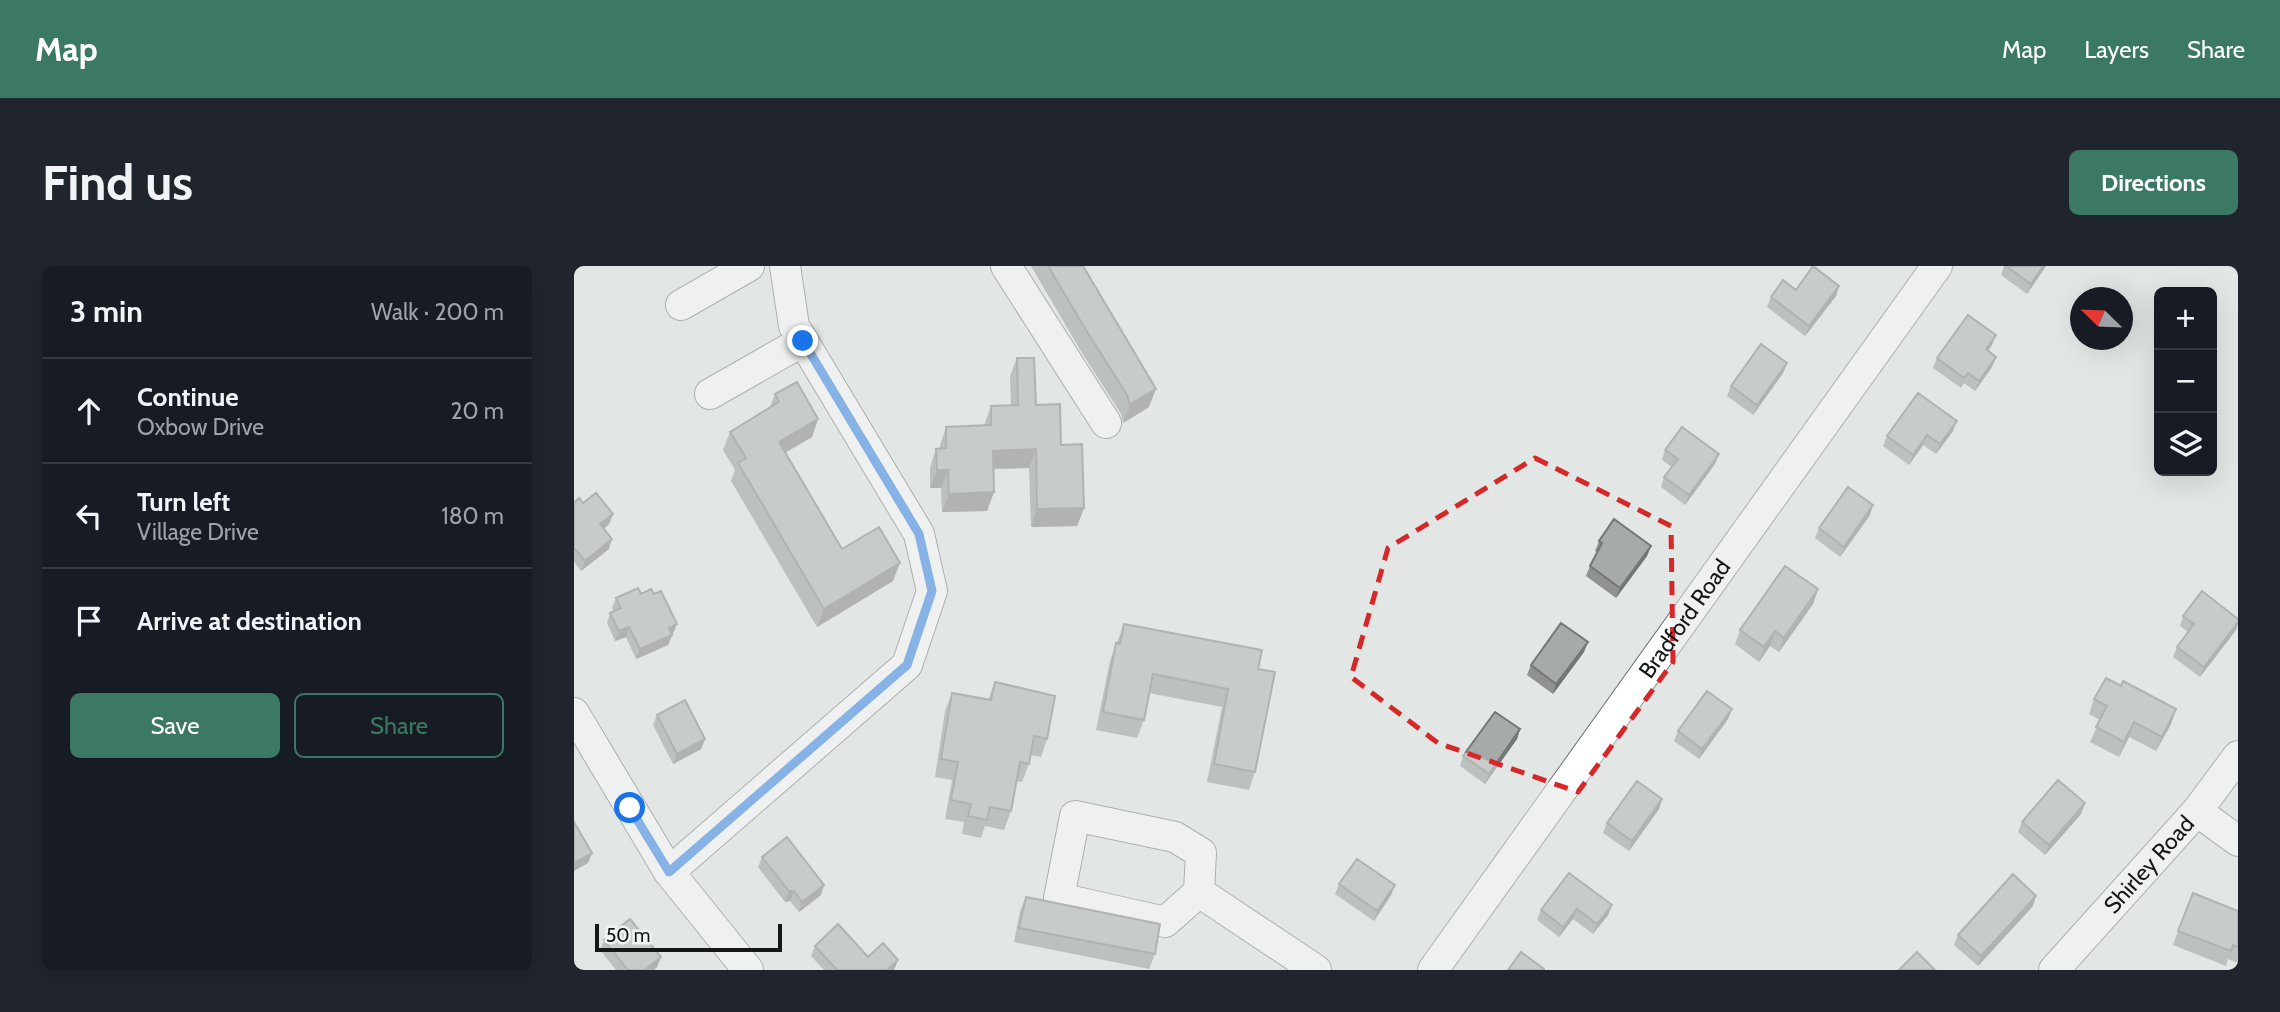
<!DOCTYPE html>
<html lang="en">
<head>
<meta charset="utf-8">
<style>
	body { margin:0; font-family:Cabin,sans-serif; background:#20242c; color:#f1f3f6 }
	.controls { position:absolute; right:21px; top:21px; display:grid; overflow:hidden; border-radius:10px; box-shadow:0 7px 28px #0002 }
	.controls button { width:63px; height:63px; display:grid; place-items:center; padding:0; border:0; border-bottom:2px solid #363941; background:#171b24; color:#f1f3f6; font:35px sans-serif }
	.compass { position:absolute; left:1496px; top:21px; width:63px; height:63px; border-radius:50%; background:#171b24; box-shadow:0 7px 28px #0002; rotate:293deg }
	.scale { position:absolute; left:21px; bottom:18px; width:187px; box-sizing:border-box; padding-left:7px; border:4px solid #161717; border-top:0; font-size:19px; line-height:24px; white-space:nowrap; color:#161717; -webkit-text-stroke:5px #eff3f1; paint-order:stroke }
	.stop { position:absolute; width:21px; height:21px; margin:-16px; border:5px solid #1a73e8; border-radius:50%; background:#fff }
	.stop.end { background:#1a73e8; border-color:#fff; box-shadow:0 2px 7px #0008 }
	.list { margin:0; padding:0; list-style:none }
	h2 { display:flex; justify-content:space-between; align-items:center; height:91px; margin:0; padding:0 28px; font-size:30px }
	h2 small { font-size:23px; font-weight:400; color:#9ea1a6 }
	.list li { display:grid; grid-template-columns:46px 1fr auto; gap:21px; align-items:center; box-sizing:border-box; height:105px; padding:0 28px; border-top:2px solid #363941 }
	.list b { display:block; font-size:26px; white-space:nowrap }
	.list p { margin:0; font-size:23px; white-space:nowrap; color:#9ea1a6 }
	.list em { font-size:23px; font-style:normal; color:#9ea1a6 }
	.actions { display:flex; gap:14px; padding:21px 28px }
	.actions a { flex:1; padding:16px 0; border:2px solid #3c7965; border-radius:10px; text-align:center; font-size:24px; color:#3c7965 }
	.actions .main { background:#3c7965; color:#fff }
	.icon { flex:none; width:38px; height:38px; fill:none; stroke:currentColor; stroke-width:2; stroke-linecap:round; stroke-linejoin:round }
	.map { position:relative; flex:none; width:1664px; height:704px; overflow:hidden; border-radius:10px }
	header { display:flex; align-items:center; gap:42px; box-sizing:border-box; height:98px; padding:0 35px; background:#3c7965; color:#fff }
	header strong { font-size:33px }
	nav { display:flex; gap:38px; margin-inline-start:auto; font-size:24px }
	.intro { display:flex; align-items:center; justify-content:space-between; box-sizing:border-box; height:168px; padding:0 42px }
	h1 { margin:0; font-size:49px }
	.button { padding:18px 32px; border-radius:10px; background:#3c7965; color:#fff; font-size:24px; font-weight:700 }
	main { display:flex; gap:42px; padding:0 42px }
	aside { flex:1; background:#171b24; border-radius:10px; box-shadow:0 7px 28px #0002 }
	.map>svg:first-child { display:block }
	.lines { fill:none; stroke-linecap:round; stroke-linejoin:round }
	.minor-casing { stroke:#6d706f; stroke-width:32 }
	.minor { stroke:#fff; stroke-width:30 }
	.wall { fill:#8f9291 }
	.shaded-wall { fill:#747776 }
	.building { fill:#a6aaa9; stroke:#747776; stroke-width:2 }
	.route { stroke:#1a73e8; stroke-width:9 }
	.marked { fill:none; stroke:#d62828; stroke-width:5; stroke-dasharray:14 9; stroke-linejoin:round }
	.labels { text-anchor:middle; stroke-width:5; stroke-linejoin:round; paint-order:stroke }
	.street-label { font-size:23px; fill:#161717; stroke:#eff3f1 }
</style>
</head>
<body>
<header>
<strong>Map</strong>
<nav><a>Map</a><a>Layers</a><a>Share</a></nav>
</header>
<div class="intro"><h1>Find us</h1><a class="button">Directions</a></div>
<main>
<aside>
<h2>3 min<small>Walk · 200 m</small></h2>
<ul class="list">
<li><svg class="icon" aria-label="ahead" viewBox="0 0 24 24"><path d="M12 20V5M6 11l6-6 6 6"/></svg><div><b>Continue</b><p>Oxbow Drive</p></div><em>20 m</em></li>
<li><svg class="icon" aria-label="left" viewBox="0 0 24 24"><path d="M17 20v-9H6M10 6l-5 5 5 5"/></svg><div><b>Turn left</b><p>Village Drive</p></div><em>180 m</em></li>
<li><svg class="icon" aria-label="arrive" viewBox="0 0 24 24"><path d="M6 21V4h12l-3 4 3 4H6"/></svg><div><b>Arrive at destination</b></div></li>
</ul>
<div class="actions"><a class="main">Save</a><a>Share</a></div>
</aside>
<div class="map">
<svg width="1664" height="704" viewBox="0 0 1664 704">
	<rect width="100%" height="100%" fill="#e2e6e4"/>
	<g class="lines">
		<defs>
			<g id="minor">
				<path d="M432,0l100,157"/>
				<path d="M107,39l68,-39"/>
				<path d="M136,128l93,-53"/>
				<path d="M0,447l95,159 79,98"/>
				<path d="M1623,545l41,30"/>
				<path d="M501,550l100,21 26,16 -2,39 -34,30 -106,-24z"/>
				<path d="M95,606l238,-207 25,-74 -13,-57 -125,-208 -9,-60"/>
				<path d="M625,626l117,78"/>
				<path id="s1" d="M859,704l504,-704"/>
				<path id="s2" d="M1480,704l143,-159 41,-55"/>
			</g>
		</defs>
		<!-- minor casing -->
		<use href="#minor" class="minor-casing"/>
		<!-- minor -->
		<use href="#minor" class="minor"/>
	</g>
	<!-- wall -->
	<path class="wall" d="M457,0h52l66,141 -26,16 -2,-9 -42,-66z
		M1430,0h42l-19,28 -26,-19z
		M1265,20l-3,10 -31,40 -38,-29 4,-10z
		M1418,79l-4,6 8,6 -4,10 -17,24 -11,-8 -3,5 -28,-20 4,-10z
		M443,92l19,47 25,40 23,63 -7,18 -46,1 -2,-59 -36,1 1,23 -7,19 -45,1 -1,-24h-11v-21l6,-18h4v-4l6,-18 38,-2 7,-19 20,-1 -1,-29z
		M1213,97l-4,10 -30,42 -26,-19 4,-10z
		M201,128l43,25 -6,18 -27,16 57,96 51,32 -76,46 -86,-146 4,-11 -12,-20 7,-18 40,-25z
		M1379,165l-17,23 -13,-9 -14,20 -26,-19 4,-10z
		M1091,184l50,14 -30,41 -24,-18 3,-10 8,-10 -10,-7z
		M0,237h9l30,11 -4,10 -5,5 5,20 -28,22 -7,-9z
		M1296,249l-30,42 -25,-19 4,-10z
		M1025,275l52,5 -4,10 -31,42 -30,-22 4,-10 7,-14 -2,-1z
		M1244,323l-5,15 -34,48 -9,-6 -11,16 -24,-18 5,-14z
		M67,328l32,40 -1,1 -4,10 -32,14 -10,-22 -11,4 -8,-18 3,-10 4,-2 -2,-3 4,-10z
		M1609,350l55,3v6l-2,5 -36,47 -27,-20 4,-10 11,-15 -8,-6z
		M550,358l134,45 -3,103 -6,18 -42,-8 15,-75 -73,-14 -5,27 -7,18 -41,-8 14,-69z
		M1010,386l-31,42 -26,-19 4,-10z
		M421,416l52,57 -6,18 -11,-2 -1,9 -7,18 -6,-1 -5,30 -7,19 -19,-4 -4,12 -19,-4 2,-12 -19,-3 7,-39 -17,-3 10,-66 7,-18 36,7z
		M1547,420l55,23 -5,15 -15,27 -27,-14 -10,20 -29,-15 10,-22 -11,-6 5,-15z
		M1158,443l-4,10 -29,40 -25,-18 4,-10z
		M83,449l48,24 -4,10 -28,15 -20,-39z
		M946,463l-3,10 -32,45 -25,-18 3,-10z
		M1088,533l-3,10 -30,42 -26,-18 4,-10z
		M1507,548l-36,41 -27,-23 4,-10z
		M188,591l59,38 -22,17 -9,-11 -5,1 -27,-35z
		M765,618l56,1 -4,10 -17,26 -39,-27z
		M452,631l129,57 -6,15 -135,-27 6,-31z
		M1038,639l-4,10 -15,19 -20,-15 -14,18 -22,-17 4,-10z
		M1459,640l-55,60 -24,-21 4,-10z
		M1664,645v52l-10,-4 -2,7 -53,-21 5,-14z
		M30,674l57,17 -4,10 -3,3h-38l-16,-20z
		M241,680l53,11 30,3 -4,10h-70l-13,-14z"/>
	<!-- shaded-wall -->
	<path class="shaded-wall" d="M1469,0h3l-19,28 4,-10z
		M1265,20l-3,10 -31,40 4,-10z
		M1422,69l-4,10 -10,14 4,-10z
		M1422,91l-4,10 -17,24 4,-10z
		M1213,97l-4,10 -30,42 4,-10z
		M582,123l-7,18 -26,16 7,-19z
		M244,153l-6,18 -40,23 7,-18z
		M1383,155l-4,10 -17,23 4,-10z
		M1353,169l-4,10 -14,20 4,-10z
		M462,183l-7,19 -43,1 7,-18z
		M1145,188l-4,10 -30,41 4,-10z
		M363,204h11l-7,18h-11z
		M420,226l-7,19 -45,1 7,-18z
		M1299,239l-3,10 -30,42 4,-10z
		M510,242l-7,18 -46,1 6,-18z
		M39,248l-4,10 -12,10 3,-10z
		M38,273l-3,10 -28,22 4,-10z
		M1077,280l-4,10 -31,42 4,-10z
		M326,297l-7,18 -76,46 7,-18z
		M1244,323l-5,15 -34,48 5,-14z
		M1664,356l-2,8 -36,47 4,-10z
		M103,358l-9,21 -32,14 4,-10 29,-21z
		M55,361l-3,10 -11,4 4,-10z
		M1201,365l-5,15 -11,16 5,-15z
		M1014,376l-4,10 -31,42 3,-10z
		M1158,443l-4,10 -29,40 3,-10z
		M1602,443l-5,15 -15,27 6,-14z
		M1560,456l-5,15 -10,20 5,-15z
		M946,463l-3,10 -32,45 4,-10z
		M131,473l-4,10 -28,15 4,-10z
		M1088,533l-3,10 -30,42 3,-10z
		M1511,537l-4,11 -36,41 4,-10z
		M18,587l-4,10 -14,8v-8z
		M250,619l-3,10 -22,17 3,-10z
		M821,619l-4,10 -17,26 3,-10z
		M215,625h5l-4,10 -5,1z
		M1462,630l-3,10 -55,60 3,-10z
		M1038,639l-4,10 -15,19 4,-10z
		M1003,643l-4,10 -14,18 4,-10z
		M87,691l-4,10 -3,3h-9z
		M324,694l-4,10h-7z"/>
	<!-- building -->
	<path class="building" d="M474,0h35l73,123 -26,15 -3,-9 -41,-65z
		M1239,0l26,20 -30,40 -38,-29 12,-17 13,10z
		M1432,0h37l-12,18z
		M1394,49l28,20 -10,14 10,8 -17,24 -11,-8 -4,5 -27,-20z
		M1187,78l26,19 -30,42 -26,-19z
		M443,92h17l2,47 24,-1 1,41 21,-1 2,64 -47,1 -1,-60 -43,2 1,41 -45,2 -1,-24h-11l-1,-21 10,-1v-21l45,-2v-19l27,-1z
		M223,116l21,37 -39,23 63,107 37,-22 21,36 -76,46 -86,-146 8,-5 -16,-26 49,-30 -4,-8z
		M1344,127l39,28 -17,23 -13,-9 -14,20 -26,-19z
		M1108,161l37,27 -30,41 -25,-18 14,-18 -13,-9z
		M1274,221l25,18 -29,42 -25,-19z
		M22,227l17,21 -13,10 12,15 -27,22 -11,-13v-45l5,-5 4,5z
		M1040,253l37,27 -31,42 -30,-22 12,-23 -3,-2z
		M1211,300l33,23 -34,49 -9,-7 -11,16 -24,-17z
		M64,322l3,6 10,-5 3,5 7,-3 16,33 -8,4 3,7 -32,14 -11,-22 -10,4 -9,-18 11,-5 -5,-10z
		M1628,325l36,28v3l-34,45 -27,-20 17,-23 -11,-8z
		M987,357l27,19 -32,42 -25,-19z
		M550,358l138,26 -4,19 17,3 -20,100 -41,-8 14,-75 -75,-15 -9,46 -41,-8 13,-69 4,1z
		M1532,412l15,8 2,-5 53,28 -14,28 -28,-15 -10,20 -28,-15 11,-21 -13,-7z
		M421,416l60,14 -8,43 -13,-3 -5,28 -9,-2 -9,49 -21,-4 -3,13 -19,-4 3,-12 -20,-4 7,-38 -17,-3 11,-66 39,7z
		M1133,425l25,18 -30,40 -24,-18z
		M111,434l20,39 -28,15 -20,-39z
		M921,446l25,17 -31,45 -26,-18z
		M1484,514l27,23 -36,42 -27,-23z
		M1063,515l25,18 -30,42 -25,-18z
		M0,556l18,31 -18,10z
		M213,571l37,48 -22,17 -8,-11h-5l-27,-34z
		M783,593l38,26 -18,26 -38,-27z
		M995,607l43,32 -15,19 -20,-15 -14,18 -22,-17z
		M1439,608l23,22 -55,60 -23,-21z
		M1619,627l45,18v36l-5,-2 -2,6 -53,-20z
		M452,631l134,27 -5,30 -136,-26z
		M56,653l31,38 -16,13h-17l-24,-30z
		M264,658l30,33 15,-14 15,17 -11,10h-50l-22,-24z
		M947,686l23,17v1h-36z
		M1343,686l18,18h-36z"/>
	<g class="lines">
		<!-- route -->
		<path class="route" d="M56,542l39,64 238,-207 25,-74 -13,-57 -116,-193"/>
	</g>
	<!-- marked area -->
	<path d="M0 0H1664V704H0ZM961,192l136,68 2,136 -95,130 -140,-49 -87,-66 37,-129z" fill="#e2e6e4" fill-opacity=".55" fill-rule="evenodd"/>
	<path class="marked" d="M961,192l136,68 2,136 -95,130 -140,-49 -87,-66 37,-129z"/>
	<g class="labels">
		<!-- street labels -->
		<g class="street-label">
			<text dy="8" stroke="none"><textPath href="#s1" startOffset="432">Bradford Road</textPath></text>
			<text dy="8" stroke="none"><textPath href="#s2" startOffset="142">Shirley Road</textPath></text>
		</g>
	</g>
</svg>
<div class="controls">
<button>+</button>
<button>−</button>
<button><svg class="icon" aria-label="layers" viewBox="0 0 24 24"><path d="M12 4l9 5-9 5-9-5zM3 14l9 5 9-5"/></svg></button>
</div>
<svg class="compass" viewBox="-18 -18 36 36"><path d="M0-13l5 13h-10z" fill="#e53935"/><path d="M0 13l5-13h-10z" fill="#9ea1a6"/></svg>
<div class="scale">50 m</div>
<div class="stop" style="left:56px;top:542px"></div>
<div class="stop end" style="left:229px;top:75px"></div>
</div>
</main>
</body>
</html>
